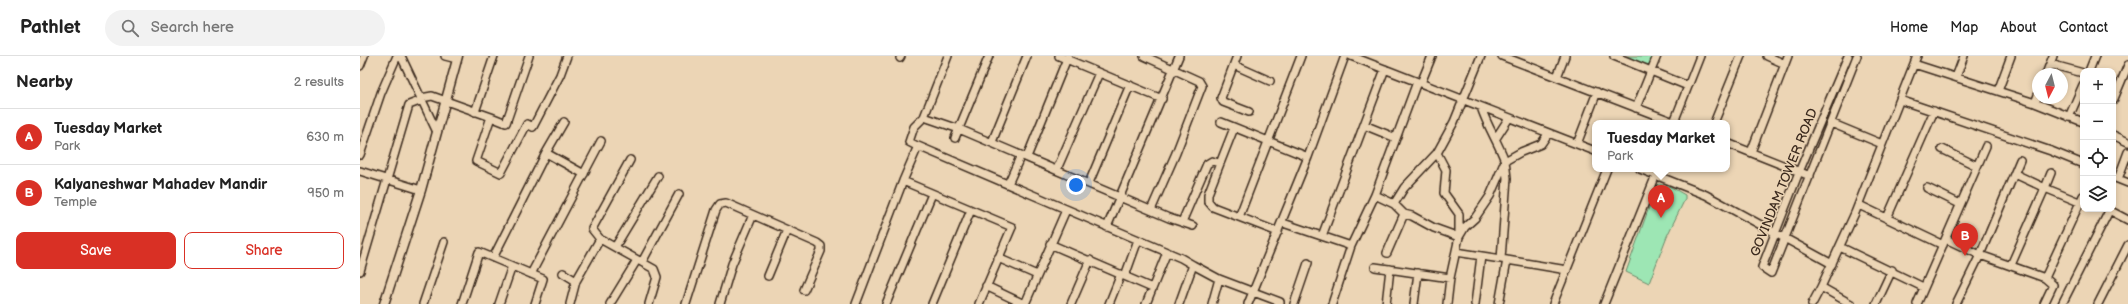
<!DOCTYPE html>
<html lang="en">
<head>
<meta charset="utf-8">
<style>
	body { margin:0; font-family:"Balsamiq Sans",sans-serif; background:#f2f2f2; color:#222 }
	.controls { position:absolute; right:12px; top:12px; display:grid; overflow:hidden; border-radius:8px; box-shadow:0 2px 6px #0003 }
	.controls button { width:36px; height:36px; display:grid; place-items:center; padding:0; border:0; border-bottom:1px solid #e0e0e0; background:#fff; color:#222; font:20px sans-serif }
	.compass { position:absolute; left:1672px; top:12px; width:36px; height:36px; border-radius:50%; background:#fff; box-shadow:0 2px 6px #0003; rotate:187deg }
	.you { position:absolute; left:716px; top:129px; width:14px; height:14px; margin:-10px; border:3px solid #fff; border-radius:50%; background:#1a73e8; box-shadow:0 0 0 6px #1a73e833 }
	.badge { display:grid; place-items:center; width:26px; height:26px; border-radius:50%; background:#d93025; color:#fff; font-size:13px; font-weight:700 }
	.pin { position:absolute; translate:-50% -33px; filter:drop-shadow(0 1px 2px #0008) }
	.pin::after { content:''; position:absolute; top:21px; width:14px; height:12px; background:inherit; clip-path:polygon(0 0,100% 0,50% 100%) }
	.popup { position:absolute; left:1232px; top:64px; width:138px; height:52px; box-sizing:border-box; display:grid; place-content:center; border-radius:8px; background:#fff; filter:drop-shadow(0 1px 3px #0005); font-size:13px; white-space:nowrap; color:#767676 }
	.popup b { font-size:15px; color:#222 }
	.popup::after { content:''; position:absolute; left:50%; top:100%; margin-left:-8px; border:8px solid transparent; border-top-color:#fff }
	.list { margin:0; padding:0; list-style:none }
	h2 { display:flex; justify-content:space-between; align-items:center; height:52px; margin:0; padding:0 16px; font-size:17px }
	h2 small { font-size:13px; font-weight:400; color:#767676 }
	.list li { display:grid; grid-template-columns:26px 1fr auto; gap:12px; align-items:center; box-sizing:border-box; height:56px; padding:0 16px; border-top:1px solid #e0e0e0 }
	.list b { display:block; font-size:15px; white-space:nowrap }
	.list p { margin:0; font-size:13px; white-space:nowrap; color:#767676 }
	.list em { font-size:13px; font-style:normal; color:#767676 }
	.actions { display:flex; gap:8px; padding:12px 16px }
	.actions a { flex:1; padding:9px 0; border:1px solid #d93025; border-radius:8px; text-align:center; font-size:14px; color:#d93025 }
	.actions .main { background:#d93025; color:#fff }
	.icon { flex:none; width:22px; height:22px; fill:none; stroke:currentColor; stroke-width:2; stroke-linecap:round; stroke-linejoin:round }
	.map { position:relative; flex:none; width:1768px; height:248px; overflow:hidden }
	header { display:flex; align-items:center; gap:24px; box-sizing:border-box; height:56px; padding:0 20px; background:#fff; border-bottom:1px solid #e0e0e0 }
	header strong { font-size:19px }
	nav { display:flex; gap:22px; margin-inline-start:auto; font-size:14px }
	.search { width:280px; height:36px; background:#f2f2f2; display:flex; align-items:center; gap:10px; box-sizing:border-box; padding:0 14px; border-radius:22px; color:#767676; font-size:15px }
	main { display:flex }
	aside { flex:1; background:#fff }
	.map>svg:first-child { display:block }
	.green { fill:#9de6b4; stroke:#6c8869 }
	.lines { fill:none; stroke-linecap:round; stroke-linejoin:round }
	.minor-casing { stroke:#3b2a1e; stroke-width:10 }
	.tertiary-casing { stroke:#3b2a1e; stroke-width:11 }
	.minor { stroke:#ecd5b5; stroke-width:7 }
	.tertiary { stroke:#ecd5b5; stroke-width:8 }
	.labels { text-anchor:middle; stroke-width:3; stroke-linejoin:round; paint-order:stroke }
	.street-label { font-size:13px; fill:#3b2a1e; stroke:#ecd5b5 }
</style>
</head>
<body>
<header>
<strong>Pathlet</strong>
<div class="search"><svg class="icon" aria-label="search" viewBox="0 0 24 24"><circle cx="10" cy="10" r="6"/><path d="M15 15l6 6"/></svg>Search here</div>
<nav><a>Home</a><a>Map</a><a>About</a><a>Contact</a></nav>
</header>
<main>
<aside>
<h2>Nearby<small>2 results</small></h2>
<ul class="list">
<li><span class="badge">A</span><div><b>Tuesday Market</b><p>Park</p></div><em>630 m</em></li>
<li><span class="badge">B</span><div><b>Kalyaneshwar Mahadev Mandir</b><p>Temple</p></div><em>950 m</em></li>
</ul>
<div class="actions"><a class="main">Save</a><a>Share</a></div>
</aside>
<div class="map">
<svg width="1768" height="248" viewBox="0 0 1768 248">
	<rect width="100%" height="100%" fill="#ecd5b5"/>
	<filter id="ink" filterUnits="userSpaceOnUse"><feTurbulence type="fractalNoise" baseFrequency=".025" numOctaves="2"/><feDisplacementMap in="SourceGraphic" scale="8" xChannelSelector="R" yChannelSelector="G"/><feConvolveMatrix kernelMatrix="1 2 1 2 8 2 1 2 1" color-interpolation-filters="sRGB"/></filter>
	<g filter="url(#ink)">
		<!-- green -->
		<path class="green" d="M1262,0h31l-3,11z
			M1299,128l12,3 14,8v4l-18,37 -18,47 -23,-11 31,-87z"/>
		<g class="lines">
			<defs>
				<path id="minor" d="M41,0l36,76
					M85,0l12,3
					M588,0l-24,61 35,12 210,89 24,8
					M699,0l103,43
					M784,0l55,25 3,5 -26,67 -25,57
					M877,0l-16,42 2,4 26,10
					M991,0l244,95
					M1142,0l174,67
					M1254,0l74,30
					M1407,0l18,8
					M1488,0l-49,116 -37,95 9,6 86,-217
					M540,2l1,-2
					M1554,8l121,39 48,19
					M1690,8l33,9
					M874,9l36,16
					M0,10l4,-10
					M1729,15l6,-15
					M1686,18l7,-18
					M1197,21l8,-21
					M1596,21l8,-21
					M1061,27l11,-27
					M1638,35l13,-35
					M61,42l11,-2 59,21 -15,44 25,12 26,-49 6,3 27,-52 7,-19
					M1540,44l151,51 32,13
					M1753,45l15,-36
					M1675,47l3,-8
					M1276,52l21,-52
					M115,56l19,-56
					M131,61l15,6 23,-67
					M1709,61l14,-32
					M861,66l87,35
					M1314,66l26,-66
					M1354,67l27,-67
					M1471,67l51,21
					M1004,69l32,13
					M874,72l-26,66v7l5,6 65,25
					M1188,78l-7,10 -20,8 -16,9 2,17 -6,81 66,11
					M1753,79l15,7
					M595,82l34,-82
					M1136,82l13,-20
					M632,86l35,-86
					M1367,87l83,33
					M1217,88l20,-52
					M561,92l-12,-6 5,-15 10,-10
					M1582,93l35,17
					M1391,96l37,-96
					M186,97l38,21
					M0,99l21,-62 16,-37
					M667,101l41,-101
					M270,104l-38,69 8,10 54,30 3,8 -8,27
					M697,113l42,-96
					M1280,113l66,26 126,69
					M0,115l61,19
					M1655,118l30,14 6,-15
					M1753,121l15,6
					M1758,123l10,-27
					M543,125l15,-35 263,112 12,7
					M729,127l41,-98
					M648,128l13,-29
					M1567,132l33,16
					M1015,139l19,9 10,10 8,2 22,12 25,9v-23l-15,-21 2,-23 -9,-17 17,-31 27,-66
					M1034,148l10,-16 33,-35
					M1499,149l84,40
					M1747,153l21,11
					M879,161l62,-161
					M1527,162l47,-107
					M822,166l25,-58 5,-3 7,2
					M923,167l68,23
					M747,171l72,-171
					M962,180l63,-167
					M1586,183l34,16 65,23 8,7 -9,19
					M690,188l102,44
					M255,191l43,-71
					M1480,191l83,40
					M1096,196l45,7
					M1027,197l17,-39
					M133,202l53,-105 18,-31
					M638,202l39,17
					M282,206l37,-68
					M1651,209l34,-77 34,14
					M1015,211l75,11 9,-41 6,-10 10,-9 15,-22 15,-35c-7,-19 -18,-35 -24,-54
					M0,215l49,-166 13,-5
					M203,217l13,8
					M171,218l70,-133
					M408,220l19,-46
					M765,220l13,-36
					M1685,222l38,-82
					M626,230l38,18
					M1461,231l30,17
					M63,248l21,-62
					M102,248l17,-52 64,27 -8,25
					M139,248l13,-38
					M210,248l6,-23 24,-42
					M250,248l27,-44
					M326,248l30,-94 4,-6 6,-1 91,40 4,3v5l-17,39
					M360,248l12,-40 21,-49
					M496,248l47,-123 109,46 -33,77
					M526,248l46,-110
					M572,248l39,-94
					M665,248l41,-94
					M711,248l19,-44
					M749,248l12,-30
					M786,248l21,-52
					M819,248l14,-39 26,14 61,23v2
					M852,248l7,-25
					M888,248l60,-147 37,-101
					M934,248l14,-41
					M972,248l19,-58 24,-51 42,-113
					M1026,248l4,-35
					M1054,248l4,-31
					M1087,248l3,-26
					M1115,248l6,-48
					M1139,248l8,-44
					M1193,248l54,-135
					M1244,248l52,-129v-6
					M1452,248l9,-17 34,-74 62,-157
					M1516,248l16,-34
					M1557,248l69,-158
					M1596,248l24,-49 40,-95
					M1702,248l47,-93
					M1738,248l30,-59"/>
				<path id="tertiary" d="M24,248l37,-114 37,-134"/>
			</defs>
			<!-- minor casing -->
			<use href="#minor" class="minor-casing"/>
			<!-- tertiary casing -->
			<use href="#tertiary" class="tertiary-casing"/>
			<!-- minor -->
			<use href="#minor" class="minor"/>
			<!-- tertiary -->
			<use href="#tertiary" class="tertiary"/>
		</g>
	</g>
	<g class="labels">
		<!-- street labels -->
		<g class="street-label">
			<text transform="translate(1423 126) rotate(-68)" y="5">GOVINDAM TOWER ROAD</text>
		</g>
	</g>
</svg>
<div class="controls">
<button>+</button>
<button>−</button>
<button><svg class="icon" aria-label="locate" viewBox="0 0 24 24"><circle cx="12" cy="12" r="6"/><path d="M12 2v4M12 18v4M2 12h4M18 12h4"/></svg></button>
<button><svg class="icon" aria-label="layers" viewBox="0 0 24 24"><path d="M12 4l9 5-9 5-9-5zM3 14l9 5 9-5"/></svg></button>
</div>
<svg class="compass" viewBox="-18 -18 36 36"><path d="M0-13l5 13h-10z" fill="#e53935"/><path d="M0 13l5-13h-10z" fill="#767676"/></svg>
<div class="you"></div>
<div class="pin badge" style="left:1301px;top:162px">A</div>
<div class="popup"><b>Tuesday Market</b>Park</div>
<div class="pin badge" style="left:1605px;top:200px">B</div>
</div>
</main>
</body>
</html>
